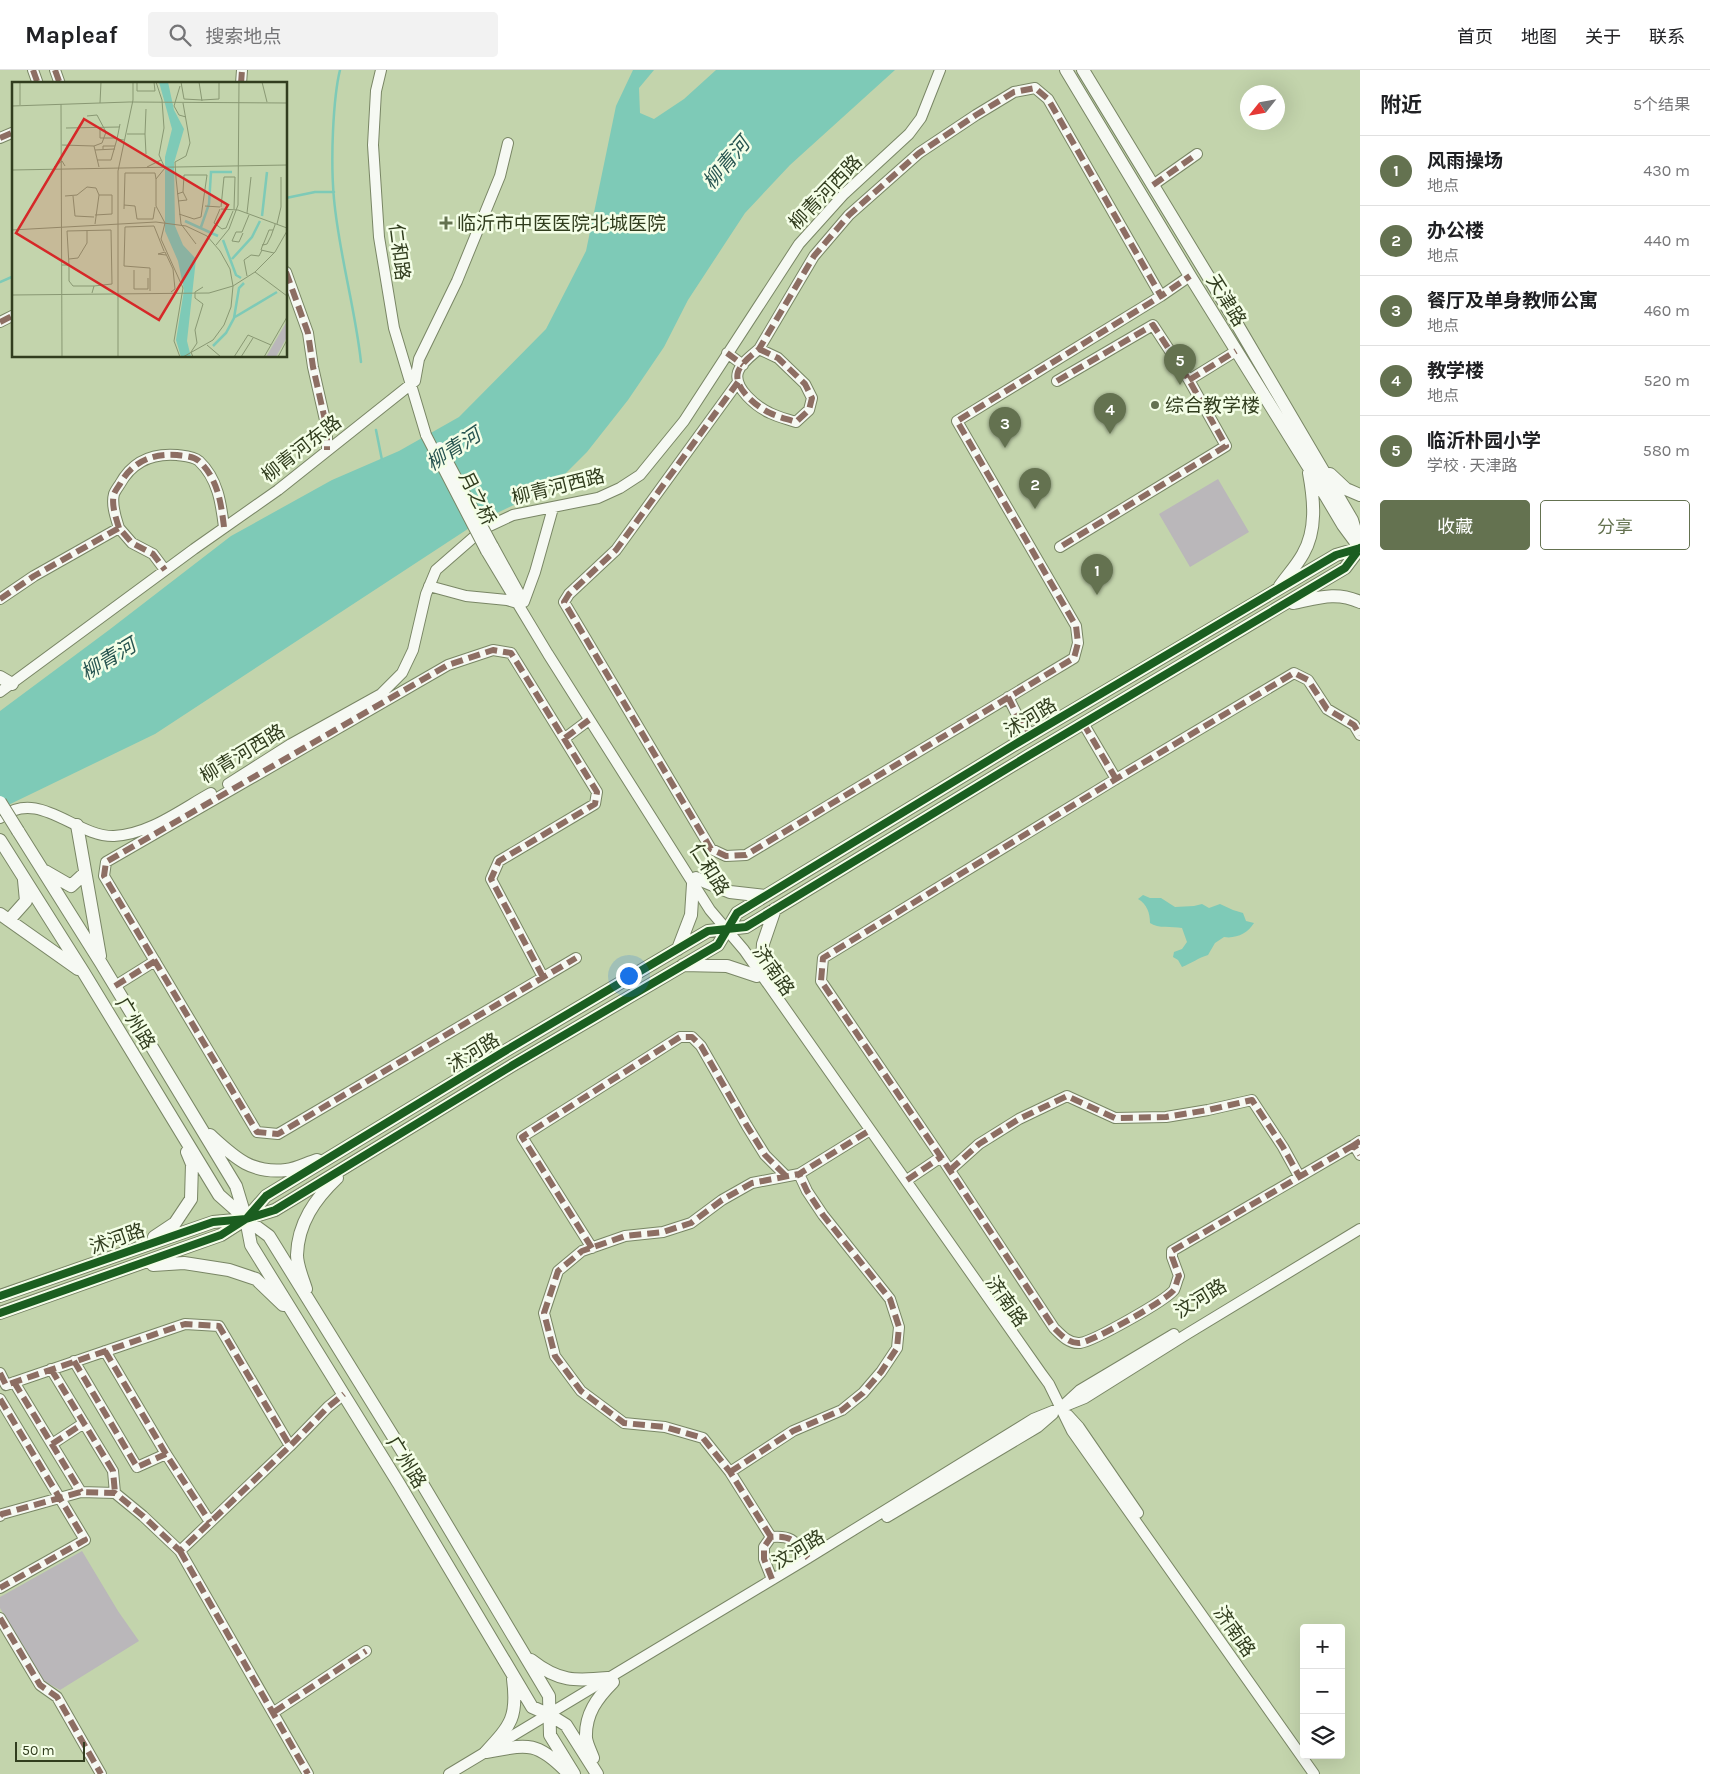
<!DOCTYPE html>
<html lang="zh">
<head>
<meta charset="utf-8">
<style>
	body { margin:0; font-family:Karla,"Noto Sans SC",sans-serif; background:#f2f2f2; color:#202124 }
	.controls { position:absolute; right:15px; bottom:15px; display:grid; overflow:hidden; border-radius:5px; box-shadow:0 5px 20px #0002 }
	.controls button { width:45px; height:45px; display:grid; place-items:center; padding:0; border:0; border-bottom:1px solid #e0e0e0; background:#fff; color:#202124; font:25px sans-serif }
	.compass { position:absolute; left:1240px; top:15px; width:45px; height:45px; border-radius:50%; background:#fff; box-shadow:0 5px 20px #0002; rotate:239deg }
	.scale { position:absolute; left:15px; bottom:12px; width:70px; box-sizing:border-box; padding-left:5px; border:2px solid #313d1e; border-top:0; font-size:14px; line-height:18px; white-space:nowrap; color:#313d1e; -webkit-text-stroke:4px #f4fee7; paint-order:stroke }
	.you { position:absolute; left:628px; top:905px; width:18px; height:18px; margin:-12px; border:4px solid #fff; border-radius:50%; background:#1a73e8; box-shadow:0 0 0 8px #1a73e833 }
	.badge { display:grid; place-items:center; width:32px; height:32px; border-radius:50%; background:#647250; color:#fff; font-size:16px; font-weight:700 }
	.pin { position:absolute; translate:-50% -41px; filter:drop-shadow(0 1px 2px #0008) }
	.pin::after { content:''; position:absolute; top:26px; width:18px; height:15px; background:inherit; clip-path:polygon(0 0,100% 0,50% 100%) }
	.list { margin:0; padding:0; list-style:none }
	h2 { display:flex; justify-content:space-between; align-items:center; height:65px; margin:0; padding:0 20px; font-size:21px }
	h2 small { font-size:16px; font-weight:400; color:#757577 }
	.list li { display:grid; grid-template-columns:32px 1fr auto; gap:15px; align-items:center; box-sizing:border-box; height:70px; padding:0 20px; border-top:1px solid #e0e0e0 }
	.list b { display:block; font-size:19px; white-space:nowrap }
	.list p { margin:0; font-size:16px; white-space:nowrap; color:#757577 }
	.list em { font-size:16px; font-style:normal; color:#757577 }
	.actions { display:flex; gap:10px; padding:15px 20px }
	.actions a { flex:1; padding:11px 0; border:1px solid #647250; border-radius:5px; text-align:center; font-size:18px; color:#647250 }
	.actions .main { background:#647250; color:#fff }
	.icon { flex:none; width:28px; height:28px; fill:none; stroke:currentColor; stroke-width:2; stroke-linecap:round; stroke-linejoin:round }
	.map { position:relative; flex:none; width:1360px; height:1704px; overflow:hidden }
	header { display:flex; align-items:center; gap:30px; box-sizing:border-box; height:70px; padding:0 25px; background:#fff; border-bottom:1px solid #e0e0e0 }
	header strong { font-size:24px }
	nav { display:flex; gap:28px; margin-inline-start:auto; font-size:18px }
	.search { width:350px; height:45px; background:#f2f2f2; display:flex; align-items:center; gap:12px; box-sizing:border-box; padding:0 18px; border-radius:5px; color:#757577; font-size:19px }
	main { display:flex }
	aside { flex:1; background:#fff }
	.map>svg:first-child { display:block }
	.green { fill:#bab7ba }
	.water { fill:#7ecab7 }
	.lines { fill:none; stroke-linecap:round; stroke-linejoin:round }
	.stream { stroke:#7ecab7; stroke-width:2.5 }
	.minor-casing { stroke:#798665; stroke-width:12 }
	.major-casing { stroke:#798665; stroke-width:14 }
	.minor { stroke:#f6f9f3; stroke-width:10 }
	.major { stroke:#f6f9f3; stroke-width:12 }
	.minor-bridge-casing { stroke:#798665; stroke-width:12; stroke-linecap:butt }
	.major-bridge-casing { stroke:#798665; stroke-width:14; stroke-linecap:butt }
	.minor-bridge { stroke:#f6f9f3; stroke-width:10 }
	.major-bridge { stroke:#f6f9f3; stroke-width:12 }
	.quiet { stroke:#8d6e63; stroke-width:6; stroke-dasharray:12 6; stroke-linecap:butt }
	.cycleway-casing { stroke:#f4fee7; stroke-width:11 }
	.cycleway { stroke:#1b5e20; stroke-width:8 }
	.poi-dot { fill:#647250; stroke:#f4fee7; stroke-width:2 }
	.labels { text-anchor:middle; stroke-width:5; stroke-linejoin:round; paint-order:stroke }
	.street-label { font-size:19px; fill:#313d1e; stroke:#f4fee7 }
	.poi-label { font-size:19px; fill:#313d1e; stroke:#f4fee7; text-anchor:start }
	.water-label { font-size:20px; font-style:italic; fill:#275450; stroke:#f4fee7 }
	.inset-river { fill:none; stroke:#7ecab7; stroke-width:2.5 }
	.inset-road { fill:none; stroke:#899873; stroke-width:1 }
	.view { fill:#d62828; fill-opacity:0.15; stroke:#d62828; stroke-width:2.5 }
	.inset-edge { fill:none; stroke:#313d1e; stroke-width:2.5 }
</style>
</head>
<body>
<header>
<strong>Mapleaf</strong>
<div class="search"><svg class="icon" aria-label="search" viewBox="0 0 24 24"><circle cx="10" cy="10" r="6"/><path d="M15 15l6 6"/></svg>搜索地点</div>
<nav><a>首页</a><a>地图</a><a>关于</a><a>联系</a></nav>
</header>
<main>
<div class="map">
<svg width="1360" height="1704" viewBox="0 0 1360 1704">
	<rect width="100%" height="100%" fill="#c3d4ac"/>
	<!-- green -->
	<path class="green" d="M1218,409l31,53 -59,35 -31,-53z
		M82,1481l36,60 21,30 -79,49 -16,-9 -44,-73v-11z"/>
	<!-- water -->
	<path class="water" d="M633,0h21l-15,18 1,25 14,6 30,-20 32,-29h179l-105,95 -45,48 -57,87 -24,47 -36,53 -41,52 -35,35 -72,34 -325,213 -155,75v-98l109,-81 122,-94 101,-56 67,-29 60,-34 87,-88 40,-78 30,-145z
		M1143,825l7,3h11l14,9 19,-1 8,-2 7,4 11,-4 13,6 10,3 3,8 8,2c-6,10 -18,16 -30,14l-9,6 -7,12c-10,3 -16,8 -26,12l-4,-7 -5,-3 1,-5 8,-3 5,-7 -5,-14c-10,-2 -24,1 -32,-5 0,-10 -3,-19 -12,-24z"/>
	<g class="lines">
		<!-- stream -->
		<path class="stream" d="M340,0c-5,20 -6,40 -7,61 -1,22 -1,46 1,68 5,55 21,108 27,163
			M286,128l29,-6h19
			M0,212l14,-6
			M376,360l6,30"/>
		<defs>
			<path id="minor" d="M33,0l5,14
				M55,0l5,14
				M381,0l-5,21 -3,54 6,92 15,91 32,107
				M241,14l1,-14
				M0,68l14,-6
				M1153,115l44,-31
				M286,202l22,61 5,34 14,62v21
				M0,252l14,-7
				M759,279l19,9 27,26 7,14 -3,12 -13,12c-9,-3 -18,-5 -26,-9 -13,-6 -37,-25 -32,-41 3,-9 14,-17 21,-23l55,-93 35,-41 70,-62 57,-38 38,-23 21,-4 13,11 113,197 29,-20
				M727,283l16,12
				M1189,310l47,-29
				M1057,311l96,-56 36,55 37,66 -166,101
				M738,312l-122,168 -47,44 -5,8 147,247 15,7 20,-1 328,-197 4,-15 -2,-17 -119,-205 204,-125
				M119,458c-3,-10 -8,-23 -5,-34 1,-3 4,-7 6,-10 12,-22 32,-31 57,-29 7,1 16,1 22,6 19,18 22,42 25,66
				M493,476l27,49
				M486,481l62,103 162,256 34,40 297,423 8,11 23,47 242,343
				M429,516l37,10 41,4 10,3
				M0,529l34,-23 85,-48 13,15 21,11 12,16
				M524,532l11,-30 18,-64
				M0,622l194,-143 84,-59 137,-109 4,-22 38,-78 43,-105 8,-33
				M1008,627l10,20 13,18
				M1083,653l33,56
				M565,668l24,-18
				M228,714l63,-40 90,-50 21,-21 11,-23 13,-56 10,-24 47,-41 30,-14 85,-17 22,-10 20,-13 44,-54 115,-177 45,-50 65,-60 12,-16 19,-48
				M0,748c39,-31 75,19 114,18 36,-2 66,-26 97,-43
				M543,907l-52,-98 8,-18 96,-57 2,-12 -86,-139 -18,-3 -45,15 -342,197 -2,14 153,256 21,2 298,-176
				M115,916l40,-25
				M1360,1071l-6,4 6,10
				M1354,1075l-182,106v6l7,19c-2,4 -3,10 -5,14 -9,11 -80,51 -94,53 -11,1 -19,-8 -26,-15l-113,-171 -120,-176 2,-23 293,-179 178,-106 14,7 19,29 27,16 6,10
				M950,1100l29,-26 40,-25 48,-23 48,22 51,-1 42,-7 44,-10 31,47 16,29
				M907,1110l34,-23
				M592,1178l-70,-111 158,-100h12l9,9 46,80 18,29 21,21
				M105,1281l61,103 44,68
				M74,1291l63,106 29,-13
				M51,1299l62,102 2,22
				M0,1303l6,12 179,-61 34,2 71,120
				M14,1312l67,110
				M0,1329l85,141 -85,48
				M1066,1333l14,-13 94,-56
				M1068,1345l11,12 59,86
				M52,1374l32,-21
				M730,1402l63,-41 49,-21 21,-17 18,-21 16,-24 2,-21 -9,-28 -67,-84 -16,-24 -8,-17
				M0,1446l2,-2 79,-22 34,1 28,23 37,35 110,-105 38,-39 16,-13
				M887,1447l151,-90 15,-13
				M771,1467l-41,-65 -27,-34 -38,-11 -41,-4 -43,-32 -26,-35 -11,-43 14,-42 24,-20 43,-15 38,-4 28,-9 31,-23 30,-17 47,-9 68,-42
				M180,1481l128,223
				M772,1509l-8,-20v-12l7,-10c22,-2 24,5 37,21
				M0,1548l40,67 17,12 44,77
				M274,1642l92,-61
				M449,1704l359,-216 225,-139 52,-21 102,-64 173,-105"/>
			<path id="major" d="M1066,0l124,206 118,190 35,59 17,23
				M1083,0l148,244 121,206 6,20
				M1330,404l16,15 14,6
				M1280,516c7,-10 17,-21 23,-32 14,-24 11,-54 6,-81
				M1293,533c25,-5 43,-12 67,-1
				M0,607l12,7
				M77,755l23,131
				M18,761l83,132 135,223 10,33 5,26 148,239 133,223 18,8 16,10 31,49
				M0,770l84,133 135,222 27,24 23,17 148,239 132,221 1,39 24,39
				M45,801l26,15 13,-12
				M696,808l34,14 35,4
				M0,844l78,55
				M9,850l17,-19 -2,-21
				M678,879l13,-34 2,-31
				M683,895l44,1 30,10
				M761,904l2,-30 12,-35
				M210,1065c24,22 41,39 76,35 10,-1 21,-7 31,-10
				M154,1167l21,-14 16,-24 1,-35 -5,-12
				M153,1195l31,-2 45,7 27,9 27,26
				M306,1219c-3,-10 -9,-23 -9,-34 1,-32 18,-56 40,-77
				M0,1226l213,-74 33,-3 29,-9 238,-145 205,-120 19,-32 282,-171 317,-187 24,-7
				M0,1243l221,-78 25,-16 20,-23 239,-145 203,-120 38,-4 282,-171 317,-188 15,-20
				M531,1590c28,22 44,21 77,18
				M486,1682c40,-7 49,-12 79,18
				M486,1682c25,-27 32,-35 27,-73
				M593,1688c-2,-6 -6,-13 -7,-20 -1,-24 11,-40 27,-56"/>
		</defs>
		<!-- minor casing -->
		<use href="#minor" class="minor-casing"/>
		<!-- major casing -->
		<use href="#major" class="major-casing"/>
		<!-- minor -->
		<use href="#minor" class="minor"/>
		<!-- major -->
		<use href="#major" class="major"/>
		<defs>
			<path id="minor-bridge" d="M426,365l60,116
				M440,377l53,99"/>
			<path id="major-bridge" d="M0,732l18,29"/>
		</defs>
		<!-- minor-bridge casing -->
		<use href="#minor-bridge" class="minor-bridge-casing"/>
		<!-- major-bridge casing -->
		<use href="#major-bridge" class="major-bridge-casing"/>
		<!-- minor-bridge -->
		<use href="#minor-bridge" class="minor-bridge"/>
		<!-- major-bridge -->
		<use href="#major-bridge" class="major-bridge"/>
		<!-- quiet -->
		<path class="quiet" d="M33,0l5,14
			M55,0l5,14
			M241,14l1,-14
			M0,68l14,-6
			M1153,115l44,-31
			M286,202l22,61 5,34 14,62v21
			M0,252l14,-7
			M759,279l19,9 27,26 7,14 -3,12 -13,12c-9,-3 -18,-5 -26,-9 -13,-6 -37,-25 -32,-41 3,-9 14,-17 21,-23l55,-93 35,-41 70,-62 57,-38 38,-23 21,-4 13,11 113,197 29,-20
			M727,283l16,12
			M1189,310l47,-29
			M1057,311l96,-56 36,55 37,66 -166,101
			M738,312l-122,168 -47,44 -5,8 147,247 15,7 20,-1 328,-197 4,-15 -2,-17 -119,-205 204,-125
			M119,458c-3,-10 -8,-23 -5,-34 1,-3 4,-7 6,-10 12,-22 32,-31 57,-29 7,1 16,1 22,6 19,18 22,42 25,66
			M0,529l34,-23 85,-48 13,15 21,11 12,16
			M1008,627l10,20 13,18
			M1083,653l33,56
			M565,668l24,-18
			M543,907l-52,-98 8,-18 96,-57 2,-12 -86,-139 -18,-3 -45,15 -342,197 -2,14 153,256 21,2 298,-176
			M115,916l40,-25
			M1360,1071l-6,4 6,10
			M1354,1075l-182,106v6l7,19c-2,4 -3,10 -5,14 -9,11 -80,51 -94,53 -11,1 -19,-8 -26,-15l-113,-171 -120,-176 2,-23 293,-179 178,-106 14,7 19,29 27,16 6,10
			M950,1100l29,-26 40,-25 48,-23 48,22 51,-1 42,-7 44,-10 31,47 16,29
			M907,1110l34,-23
			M592,1178l-70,-111 158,-100h12l9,9 46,80 18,29 21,21
			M105,1281l61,103 44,68
			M74,1291l63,106 29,-13
			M51,1299l62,102 2,22
			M0,1303l6,12 179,-61 34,2 71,120
			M14,1312l67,110
			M0,1329l85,141 -85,48
			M52,1374l32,-21
			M730,1402l63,-41 49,-21 21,-17 18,-21 16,-24 2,-21 -9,-28 -67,-84 -16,-24 -8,-17
			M0,1446l2,-2 79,-22 34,1 28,23 37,35 110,-105 38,-39 16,-13
			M771,1467l-41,-65 -27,-34 -38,-11 -41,-4 -43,-32 -26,-35 -11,-43 14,-42 24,-20 43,-15 38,-4 28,-9 31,-23 30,-17 47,-9 68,-42
			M180,1481l128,223
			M772,1509l-8,-20v-12l7,-10c22,-2 24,5 37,21
			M0,1548l40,67 17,12 44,77
			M274,1642l92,-61"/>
		<defs>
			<path id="cycleway" d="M0,1226l213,-74 33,-3 29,-9 238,-145 205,-120 19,-32 282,-171 317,-187 24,-7
				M0,1243l221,-78 25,-16 20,-23 239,-145 203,-120 38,-4 282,-171 317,-188 15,-20"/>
		</defs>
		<!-- cycleway casing -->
		<use href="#cycleway" class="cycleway-casing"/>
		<!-- cycleway -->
		<use href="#cycleway" class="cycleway"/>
	</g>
	<!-- markers -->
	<g class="poi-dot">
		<path d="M443.5 145.5h5v5h5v5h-5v5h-5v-5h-5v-5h5z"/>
		<circle cx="1155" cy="335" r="5"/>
	</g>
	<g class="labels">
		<!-- street labels -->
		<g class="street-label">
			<text transform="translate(825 122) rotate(-46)" y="7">柳青河西路</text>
			<text transform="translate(400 182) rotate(83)" y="7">仁和路</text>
			<text transform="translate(1227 230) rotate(58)" y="7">天津路</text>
			<text transform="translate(301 378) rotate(-38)" y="7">柳青河东路</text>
			<text transform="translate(558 416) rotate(-14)" y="7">柳青河西路</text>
			<text transform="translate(478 428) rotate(63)" y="7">月之桥</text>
			<text transform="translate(1030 647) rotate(-31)" y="7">沭河路</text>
			<text transform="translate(242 683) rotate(-31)" y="7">柳青河西路</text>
			<text transform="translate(710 799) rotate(58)" y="7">仁和路</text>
			<text transform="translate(774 900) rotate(55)" y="7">济南路</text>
			<text transform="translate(136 953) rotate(59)" y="7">广州路</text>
			<text transform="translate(473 982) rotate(-31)" y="7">沭河路</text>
			<text transform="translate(117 1168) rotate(-19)" y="7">沭河路</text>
			<text transform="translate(1200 1228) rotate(-31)" y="7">汶河路</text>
			<text transform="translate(1007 1231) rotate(55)" y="7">济南路</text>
			<text transform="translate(407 1392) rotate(58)" y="7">广州路</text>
			<text transform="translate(798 1479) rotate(-31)" y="7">汶河路</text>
			<text transform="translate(1235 1561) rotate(55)" y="7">济南路</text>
		</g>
		<!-- poi labels -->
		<g class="poi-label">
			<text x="457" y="160">临沂市中医医院北城医院</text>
			<text x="1165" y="342">综合教学楼</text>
		</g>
		<!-- water labels -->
		<g class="water-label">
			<text transform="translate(726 93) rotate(-50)" y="7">柳青河</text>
			<text transform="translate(453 379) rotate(-33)" y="7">柳青河</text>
			<text transform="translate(108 589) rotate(-31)" y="7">柳青河</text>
		</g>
	</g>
	<!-- overview -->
	<g transform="translate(12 12)">
		<rect width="275" height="275" fill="#c3d4ac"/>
		<path d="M275,239v16l-11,20h-10z" fill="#bab7ba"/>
		<path d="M147,0h9l6,28 10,19 -10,34 1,63 8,19 13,14 -9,82 4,16h-10l-5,-17 8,-50 -6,-29 -13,-30v-74l7,-28z" fill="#7ecab7"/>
		<path class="inset-river" d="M250,134l5,-44M173,139l33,15M189,145l8,-23 2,-32h21M211,158l13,35 5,3M220,177l20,-22 8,-16M223,235l42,-25M201,264l13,-13 8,-15 5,-30 5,-5"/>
		<path class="inset-road" d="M125,0v9h18l-1,-9M144,0l6,18 2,28 -5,27 6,13 -9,11v27l9,17 -4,16 22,49 -9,53 6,16M169,0l3,17 18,1 17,-1v-17M187,0l3,19M250,0l5,20M168,4l-6,20 5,9 7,2M88,21l1,-21M171,21l7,40 -4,13 -11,6 1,16 5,46 15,20M49,22l1,253M8,23v-23M0,24l117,-4 158,1M75,34l10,-1 9,17 -4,11 -8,3 5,21M88,45v11h17M54,46l53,-1M115,52h18l1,-25M133,52l1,20M105,57l3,-15M50,63l32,1M91,67v-3h12M83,68l20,-1M85,78h14l6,-21 7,1M42,85l8,-6 3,5M135,85l14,-7M0,88l275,-5M165,112l6,-2 1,-17h23l-6,42 -7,2 -15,-5M53,114l12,-1 10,-8 9,1 3,7 -4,29M61,114l2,20 19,1M166,119l9,-1 -4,-8M112,123l11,1 2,13h16l2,-12M193,124l15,1M209,125l3,-30h11l-1,32M112,127l1,-36h30l1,6M208,127l-6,14 8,6 4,-1 7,-17M209,127l17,1 49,18M235,131l4,-36M83,133l17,-1v-19h-13M265,142l4,-17v-30M0,148l144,-8 30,4 21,10 13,15 10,18 3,17 -2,21 -7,18 -11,15 -30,17M261,148h-4l-6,15 4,-1 4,-8 4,-11v-1M231,151l-4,9 -7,-1 4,-9h6l7,-17M251,162l-2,6 13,3M204,163l13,-16 9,-24 1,-123M154,173l-8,-1 7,-2 8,17 2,20 -4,3M57,177l9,-1 9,-15v-13M50,183h7v16l4,5h21l-2,7M57,183l-2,-34 44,-1 1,54 -18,2M122,188v19h14v-11M243,190l32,24M235,194l-3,-16 7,-5 8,1 3,-6M138,209v-23l-26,-2 1,-39 29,-1 10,25M0,213l197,-2 24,-7 22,-14 20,-20 12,-21M195,263l14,12M106,275v-186l15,-71v-18M181,275l-2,-5 6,-9 -2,-13 8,-26 -8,-6v-6l8,-5M222,275l14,-22 23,10M229,275l12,-19M252,275l23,-40M266,275l9,-17"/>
		<path class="view" d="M72,37l144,86 -69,115 -143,-87z"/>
		<rect width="275" height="275" class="inset-edge"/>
	</g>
</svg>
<div class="controls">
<button>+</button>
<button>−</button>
<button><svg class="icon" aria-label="layers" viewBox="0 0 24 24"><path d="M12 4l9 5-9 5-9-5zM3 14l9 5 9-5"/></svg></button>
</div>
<svg class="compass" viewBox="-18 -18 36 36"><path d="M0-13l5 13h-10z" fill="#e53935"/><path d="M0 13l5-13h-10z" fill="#757577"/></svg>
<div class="scale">50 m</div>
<div class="you"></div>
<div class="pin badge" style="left:1097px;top:525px">1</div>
<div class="pin badge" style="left:1035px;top:439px">2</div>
<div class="pin badge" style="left:1005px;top:378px">3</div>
<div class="pin badge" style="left:1110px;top:364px">4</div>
<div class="pin badge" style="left:1180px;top:315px">5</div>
</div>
<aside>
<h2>附近<small>5个结果</small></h2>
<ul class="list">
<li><span class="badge">1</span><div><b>风雨操场</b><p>地点</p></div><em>430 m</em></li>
<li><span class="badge">2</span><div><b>办公楼</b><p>地点</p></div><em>440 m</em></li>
<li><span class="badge">3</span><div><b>餐厅及单身教师公寓</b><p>地点</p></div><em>460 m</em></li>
<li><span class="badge">4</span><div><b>教学楼</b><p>地点</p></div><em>520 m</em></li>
<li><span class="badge">5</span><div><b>临沂朴园小学</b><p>学校 · 天津路</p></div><em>580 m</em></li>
</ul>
<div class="actions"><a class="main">收藏</a><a>分享</a></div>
</aside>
</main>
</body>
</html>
